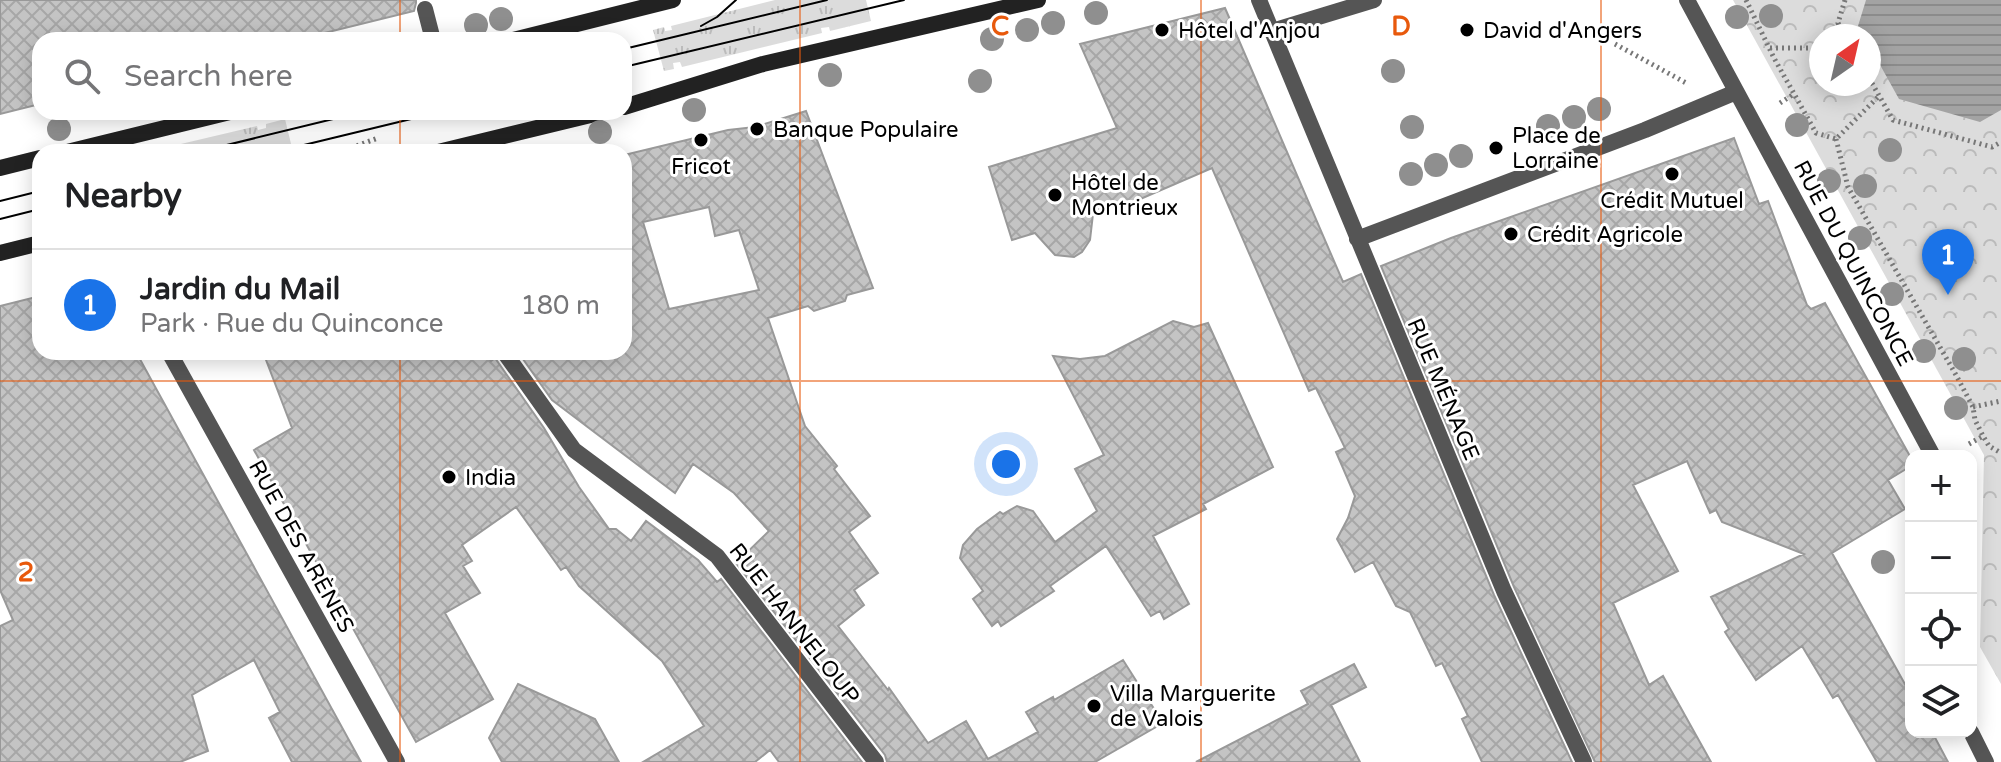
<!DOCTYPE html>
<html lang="en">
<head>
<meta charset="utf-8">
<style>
	body { margin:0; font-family:"Varela Round",sans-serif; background:#f2f2f2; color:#202124 }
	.controls { position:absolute; right:24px; bottom:24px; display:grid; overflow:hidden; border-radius:16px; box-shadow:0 4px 20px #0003 }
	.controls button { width:72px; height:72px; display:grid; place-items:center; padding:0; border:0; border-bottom:2px solid #e0e0e0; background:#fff; color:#202124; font:40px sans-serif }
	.compass { position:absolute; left:1809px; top:24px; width:72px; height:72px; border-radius:50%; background:#fff; box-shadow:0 4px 20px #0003; rotate:34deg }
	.you { position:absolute; left:1006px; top:464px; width:28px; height:28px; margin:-20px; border:6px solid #fff; border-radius:50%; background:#1a73e8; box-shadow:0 0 0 12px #1a73e833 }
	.badge { display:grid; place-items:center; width:52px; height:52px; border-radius:50%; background:#1a73e8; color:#fff; font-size:26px; font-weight:700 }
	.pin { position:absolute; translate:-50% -66px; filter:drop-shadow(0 2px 4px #0008) }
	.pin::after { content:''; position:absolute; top:42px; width:28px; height:24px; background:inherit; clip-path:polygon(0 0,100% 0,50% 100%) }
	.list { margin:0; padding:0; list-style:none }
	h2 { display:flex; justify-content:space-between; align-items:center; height:104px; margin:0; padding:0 32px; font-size:34px }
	h2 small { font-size:26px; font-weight:400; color:#757577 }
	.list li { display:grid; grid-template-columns:52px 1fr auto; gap:24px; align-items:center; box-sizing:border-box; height:112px; padding:0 32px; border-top:2px solid #e0e0e0 }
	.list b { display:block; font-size:30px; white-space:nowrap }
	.list p { margin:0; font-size:26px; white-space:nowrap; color:#757577 }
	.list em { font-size:26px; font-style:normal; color:#757577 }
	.icon { flex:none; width:44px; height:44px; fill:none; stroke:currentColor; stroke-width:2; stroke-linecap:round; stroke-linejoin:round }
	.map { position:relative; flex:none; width:2001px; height:762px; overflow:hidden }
	.search { position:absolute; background:#fff; box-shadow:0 4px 20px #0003; left:32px; top:32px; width:600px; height:88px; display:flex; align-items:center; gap:20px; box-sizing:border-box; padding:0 28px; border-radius:24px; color:#757577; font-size:30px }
	.panel { position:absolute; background:#fff; box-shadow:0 4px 20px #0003; left:32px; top:144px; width:600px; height:216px; border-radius:24px }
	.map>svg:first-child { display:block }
	.grass { fill:url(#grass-tufts) }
	.forest { fill:url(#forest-crowns); fill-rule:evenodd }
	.water { fill:url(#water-rules) }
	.building { fill:url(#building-cross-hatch); stroke:#999; stroke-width:2; fill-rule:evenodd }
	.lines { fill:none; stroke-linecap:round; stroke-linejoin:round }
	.path { stroke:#777; stroke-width:5; stroke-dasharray:2 4; stroke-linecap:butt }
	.service { stroke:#555; stroke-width:16 }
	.minor { stroke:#555; stroke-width:16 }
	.tertiary { stroke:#555; stroke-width:16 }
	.secondary { stroke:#222; stroke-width:16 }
	.tram { stroke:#000; stroke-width:2 }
	.tree { fill:#8f8f8f }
	.grid { fill:none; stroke:#e8590c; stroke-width:2; stroke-opacity:0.55 }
	.poi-dot { fill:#000; stroke:#fff; stroke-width:3 }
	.labels { text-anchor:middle; stroke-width:6; stroke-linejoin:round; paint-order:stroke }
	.poi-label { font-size:22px; fill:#000; stroke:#fff; text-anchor:start }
	.street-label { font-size:22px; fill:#000; stroke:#fff }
	.grid-label { font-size:26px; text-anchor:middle; font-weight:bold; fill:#e8590c; stroke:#fff; stroke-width:6; stroke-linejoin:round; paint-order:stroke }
</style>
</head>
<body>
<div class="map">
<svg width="2001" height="762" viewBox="0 0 2001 762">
	<defs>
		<pattern id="grass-tufts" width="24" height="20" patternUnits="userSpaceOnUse" patternTransform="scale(2)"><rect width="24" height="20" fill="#dcdcdc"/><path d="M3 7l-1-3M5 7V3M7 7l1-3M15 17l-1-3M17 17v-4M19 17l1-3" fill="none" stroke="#bbb"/></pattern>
		<pattern id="forest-crowns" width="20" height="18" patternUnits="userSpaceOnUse" patternTransform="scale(2)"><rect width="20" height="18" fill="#dcdcdc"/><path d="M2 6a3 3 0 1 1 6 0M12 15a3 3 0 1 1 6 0" fill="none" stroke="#bbb"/></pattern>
		<pattern id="water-rules" width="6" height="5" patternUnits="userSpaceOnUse" patternTransform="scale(2)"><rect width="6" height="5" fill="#a3a3a3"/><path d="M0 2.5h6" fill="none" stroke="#8b8b8b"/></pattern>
		<pattern id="building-cross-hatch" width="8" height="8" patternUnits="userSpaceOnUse" patternTransform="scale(2)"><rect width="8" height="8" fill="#c4c4c4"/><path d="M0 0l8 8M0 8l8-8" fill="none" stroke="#a7a7a7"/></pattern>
	</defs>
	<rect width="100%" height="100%" fill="#fff"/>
	<!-- grass -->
	<path class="grass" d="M775,0h91l5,21 -41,10 -1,-4 -8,1 1,5 -140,34 -2,-5 -7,1 1,6 -10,2 -11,-41 11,-3 1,4 7,-1 -1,-4z
		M285,119l8,33h-146l110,-26 1,4 8,-2v-4z"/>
	<!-- forest -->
	<path class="forest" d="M1733,0h268v684l-21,-37 4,-192zM1821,36h48v48h-48z"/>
	<!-- water -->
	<path class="water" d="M1866,0h135v110l-21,12 -81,-23 -30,-54v-9h-5l-6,-10z"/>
	<!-- building -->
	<path class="building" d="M0,0h416v3l-2,8 -118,29h-256v64l-40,10z
		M1225,8l118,274 18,-8 133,321 78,167h-90l-20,-43 6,-3 -26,-53 -6,3 -26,-54 -14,-6 -23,-44 -18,10 -18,-33 11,-21 7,-22 -19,-44 9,-4 -29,-60 -7,3 -97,-223 -74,32 -45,14 -3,26 -8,12 -8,5 -19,-2 -20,-22 -23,7 -23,-73 128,-39 -37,-84z
		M806,111l67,177 -26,7 -2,6 -31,10 -6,-5 -40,12 37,108 32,40 -3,3 36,47 -21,16 29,41 -24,17 10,15 -26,21 50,64 1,-2 39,55 38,-22 22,38 50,-27 -12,-20 27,-15 1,3 69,-40 40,63 -68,39h-208l-2,-7 -149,-192 33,-32 -35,-38 -41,-29 -18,29 -123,-93 -34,-48h106v-197l104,-25 27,-3zM709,207l6,29 24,-6 20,60 -90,19 -26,-87z
		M1734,138l25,66 9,-3 39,104 4,4 14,-6 86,155v8l-23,14 17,29 -73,44 79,142v37h21l16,30h-71l-39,-67 -5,3 -31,-52 -46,34 -31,-48 4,-3 -18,-32 93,-43 -82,-32 -6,-12 -6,3 -23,-52 -54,24 45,86 -65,32 36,82 14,-9 48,86h-116l-81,-175 -133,-321 70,-28z
		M40,296v56h96l225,410h-69l-23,-44 11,-6 -26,-52 -62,35 16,56 -28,11h-180v-136l13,-6 -13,-30v-284z
		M1173,321l21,6 14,-4 65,144 -70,37 3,5 -53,27 36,68 -25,15 -4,-8 -9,5 -45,-70 -56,40 4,5 -53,35 -3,-5 -6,5 -19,-27 10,-8 -23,-33 3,-13 14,-16 23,-17 3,2 14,-8 16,5 22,31 42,-31 -22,-42 29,-14 -51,-99 27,3 25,-3z
		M263,352h222l6,9 4,-3 49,70 35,59 30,42h7l15,12 15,-20 52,39 19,22 4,-3 141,183h-83l-9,-12 -15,12h-112l61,-36 -42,-65 -83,-75 -13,-19 -5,3 -45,-63 -54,38 10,16 -9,5 17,27 -35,20 48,86 -77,43 -162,-292 38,-22z
		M1354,664l12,23 -35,18 29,57h-164l112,-58 -7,-13z
		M518,684l77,35 24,43h-117l-13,-24z"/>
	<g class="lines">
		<!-- path -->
		<path class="path" d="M1746,0l28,58 42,75 20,6 43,-43
			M1845,0l-7,23 7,13
			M1615,44l73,40
			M1770,48h51
			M1869,78l24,42 99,27 9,-5
			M1780,103l14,-9
			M310,112l2,4
			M1836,139l12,48 108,188 17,32 2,13 8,16 6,10 12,7
			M320,149l1,3
			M340,152l38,-14
			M1973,407l28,-6
			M1969,444l14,-8"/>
		<!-- service -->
		<path class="service" d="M1272,31l102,-31"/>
		<!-- minor -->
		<path class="minor" d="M1259,0l245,591 80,171
			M1687,0l246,456
			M425,9l8,31
			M1357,239l288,-109 91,-38
			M169,352l228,410
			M1971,732l15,30"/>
		<!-- tertiary -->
		<path class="tertiary" d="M504,352l70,98 143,106 159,206"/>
		<!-- secondary -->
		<path class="secondary" d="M513,40l160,-40
			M624,107l139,-43 275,-64
			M67,152l163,-40
			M438,152l165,-40
			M0,168l40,-10
			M0,253l40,-10"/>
		<!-- tram -->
		<path class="tram" d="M701,26l16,-9 19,-17
			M624,49l203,-49
			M624,67l280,-67
			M198,152l164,-40
			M275,152l165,-40
			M0,201l40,-10
			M0,219l40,-10"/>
	</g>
	<!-- trees -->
	<g class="tree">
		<circle cx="1096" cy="13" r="12"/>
		<circle cx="1771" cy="16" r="12"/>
		<circle cx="1737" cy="17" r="12"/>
		<circle cx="501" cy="19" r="12"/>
		<circle cx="1053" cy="23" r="12"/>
		<circle cx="476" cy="25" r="12"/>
		<circle cx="1027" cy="30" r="12"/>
		<circle cx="992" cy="39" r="12"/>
		<circle cx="1393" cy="71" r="12"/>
		<circle cx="830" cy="75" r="12"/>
		<circle cx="980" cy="81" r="12"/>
		<circle cx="1599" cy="109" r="12"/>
		<circle cx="694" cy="110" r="12"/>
		<circle cx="1574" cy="117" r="12"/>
		<circle cx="1797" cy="125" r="12"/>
		<circle cx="1548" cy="126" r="12"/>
		<circle cx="1412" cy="127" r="12"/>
		<circle cx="59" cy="129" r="12"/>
		<circle cx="600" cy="132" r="12"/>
		<circle cx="1890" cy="150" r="12"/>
		<circle cx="1461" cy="156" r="12"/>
		<circle cx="1436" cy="165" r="12"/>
		<circle cx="1411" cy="174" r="12"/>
		<circle cx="1829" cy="181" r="12"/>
		<circle cx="1865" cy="186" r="12"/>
		<circle cx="1860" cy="238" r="12"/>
		<circle cx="1892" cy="294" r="12"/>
		<circle cx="1924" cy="351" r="12"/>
		<circle cx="1964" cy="359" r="12"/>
		<circle cx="1956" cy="408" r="12"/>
		<circle cx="1883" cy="562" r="12"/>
	</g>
	<!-- grid -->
	<path class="grid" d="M400,0v40M800,0v762M1201,0v762M1601,0v762M400,112v40M400,352v410M0,381h2001"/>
	<!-- markers -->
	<g class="poi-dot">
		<circle cx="1162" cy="30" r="8"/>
		<circle cx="1467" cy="30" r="8"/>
		<circle cx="757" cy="129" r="8"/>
		<circle cx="701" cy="140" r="8"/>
		<circle cx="1496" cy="148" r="8"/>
		<circle cx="1672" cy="174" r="8"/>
		<circle cx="1055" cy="195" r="8"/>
		<circle cx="1511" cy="234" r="8"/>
		<circle cx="449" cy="477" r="8"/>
		<circle cx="1094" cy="706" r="8"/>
	</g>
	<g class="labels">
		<!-- poi labels -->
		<g class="poi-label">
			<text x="1178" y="38">Hôtel d'Anjou</text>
			<text x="1483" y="38">David d'Angers</text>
			<text x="773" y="137">Banque Populaire</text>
			<text x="1512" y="143">Place de<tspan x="1512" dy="25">Lorraine</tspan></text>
			<text x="701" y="174" text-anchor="middle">Fricot</text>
			<text x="1071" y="190">Hôtel de<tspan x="1071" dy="25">Montrieux</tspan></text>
			<text x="1672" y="208" text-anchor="middle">Crédit Mutuel</text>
			<text x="1527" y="242">Crédit Agricole</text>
			<text x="465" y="485">India</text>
			<text x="1110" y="701">Villa Marguerite<tspan x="1110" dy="25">de Valois</tspan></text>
		</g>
		<!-- street labels -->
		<g class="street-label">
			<text transform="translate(1854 263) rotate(62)" y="8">RUE DU QUINCONCE</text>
			<text transform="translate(1444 389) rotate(67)" y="8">RUE MÉNAGE</text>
			<text transform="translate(302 546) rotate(61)" y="8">RUE DES ARÈNES</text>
			<text transform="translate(795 623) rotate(52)" y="8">RUE HANNELOUP</text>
		</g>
	</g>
	<g class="grid-label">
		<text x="1000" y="35">C</text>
		<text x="1401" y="35">D</text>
		<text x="26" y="581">2</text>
	</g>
</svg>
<div class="controls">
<button>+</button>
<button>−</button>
<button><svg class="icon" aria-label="locate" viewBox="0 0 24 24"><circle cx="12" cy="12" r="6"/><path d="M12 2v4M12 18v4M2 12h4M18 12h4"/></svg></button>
<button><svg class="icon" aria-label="layers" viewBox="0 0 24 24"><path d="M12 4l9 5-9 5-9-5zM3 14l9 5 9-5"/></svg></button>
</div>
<svg class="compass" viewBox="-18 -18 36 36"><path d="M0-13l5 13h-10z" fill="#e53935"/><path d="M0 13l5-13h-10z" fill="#757577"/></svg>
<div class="you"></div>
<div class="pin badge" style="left:1948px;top:295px">1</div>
<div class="search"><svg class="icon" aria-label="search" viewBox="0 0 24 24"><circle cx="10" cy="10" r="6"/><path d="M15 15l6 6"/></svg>Search here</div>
<section class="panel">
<h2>Nearby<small></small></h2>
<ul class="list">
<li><span class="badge">1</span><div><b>Jardin du Mail</b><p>Park · Rue du Quinconce</p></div><em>180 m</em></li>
</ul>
</section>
</div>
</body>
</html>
